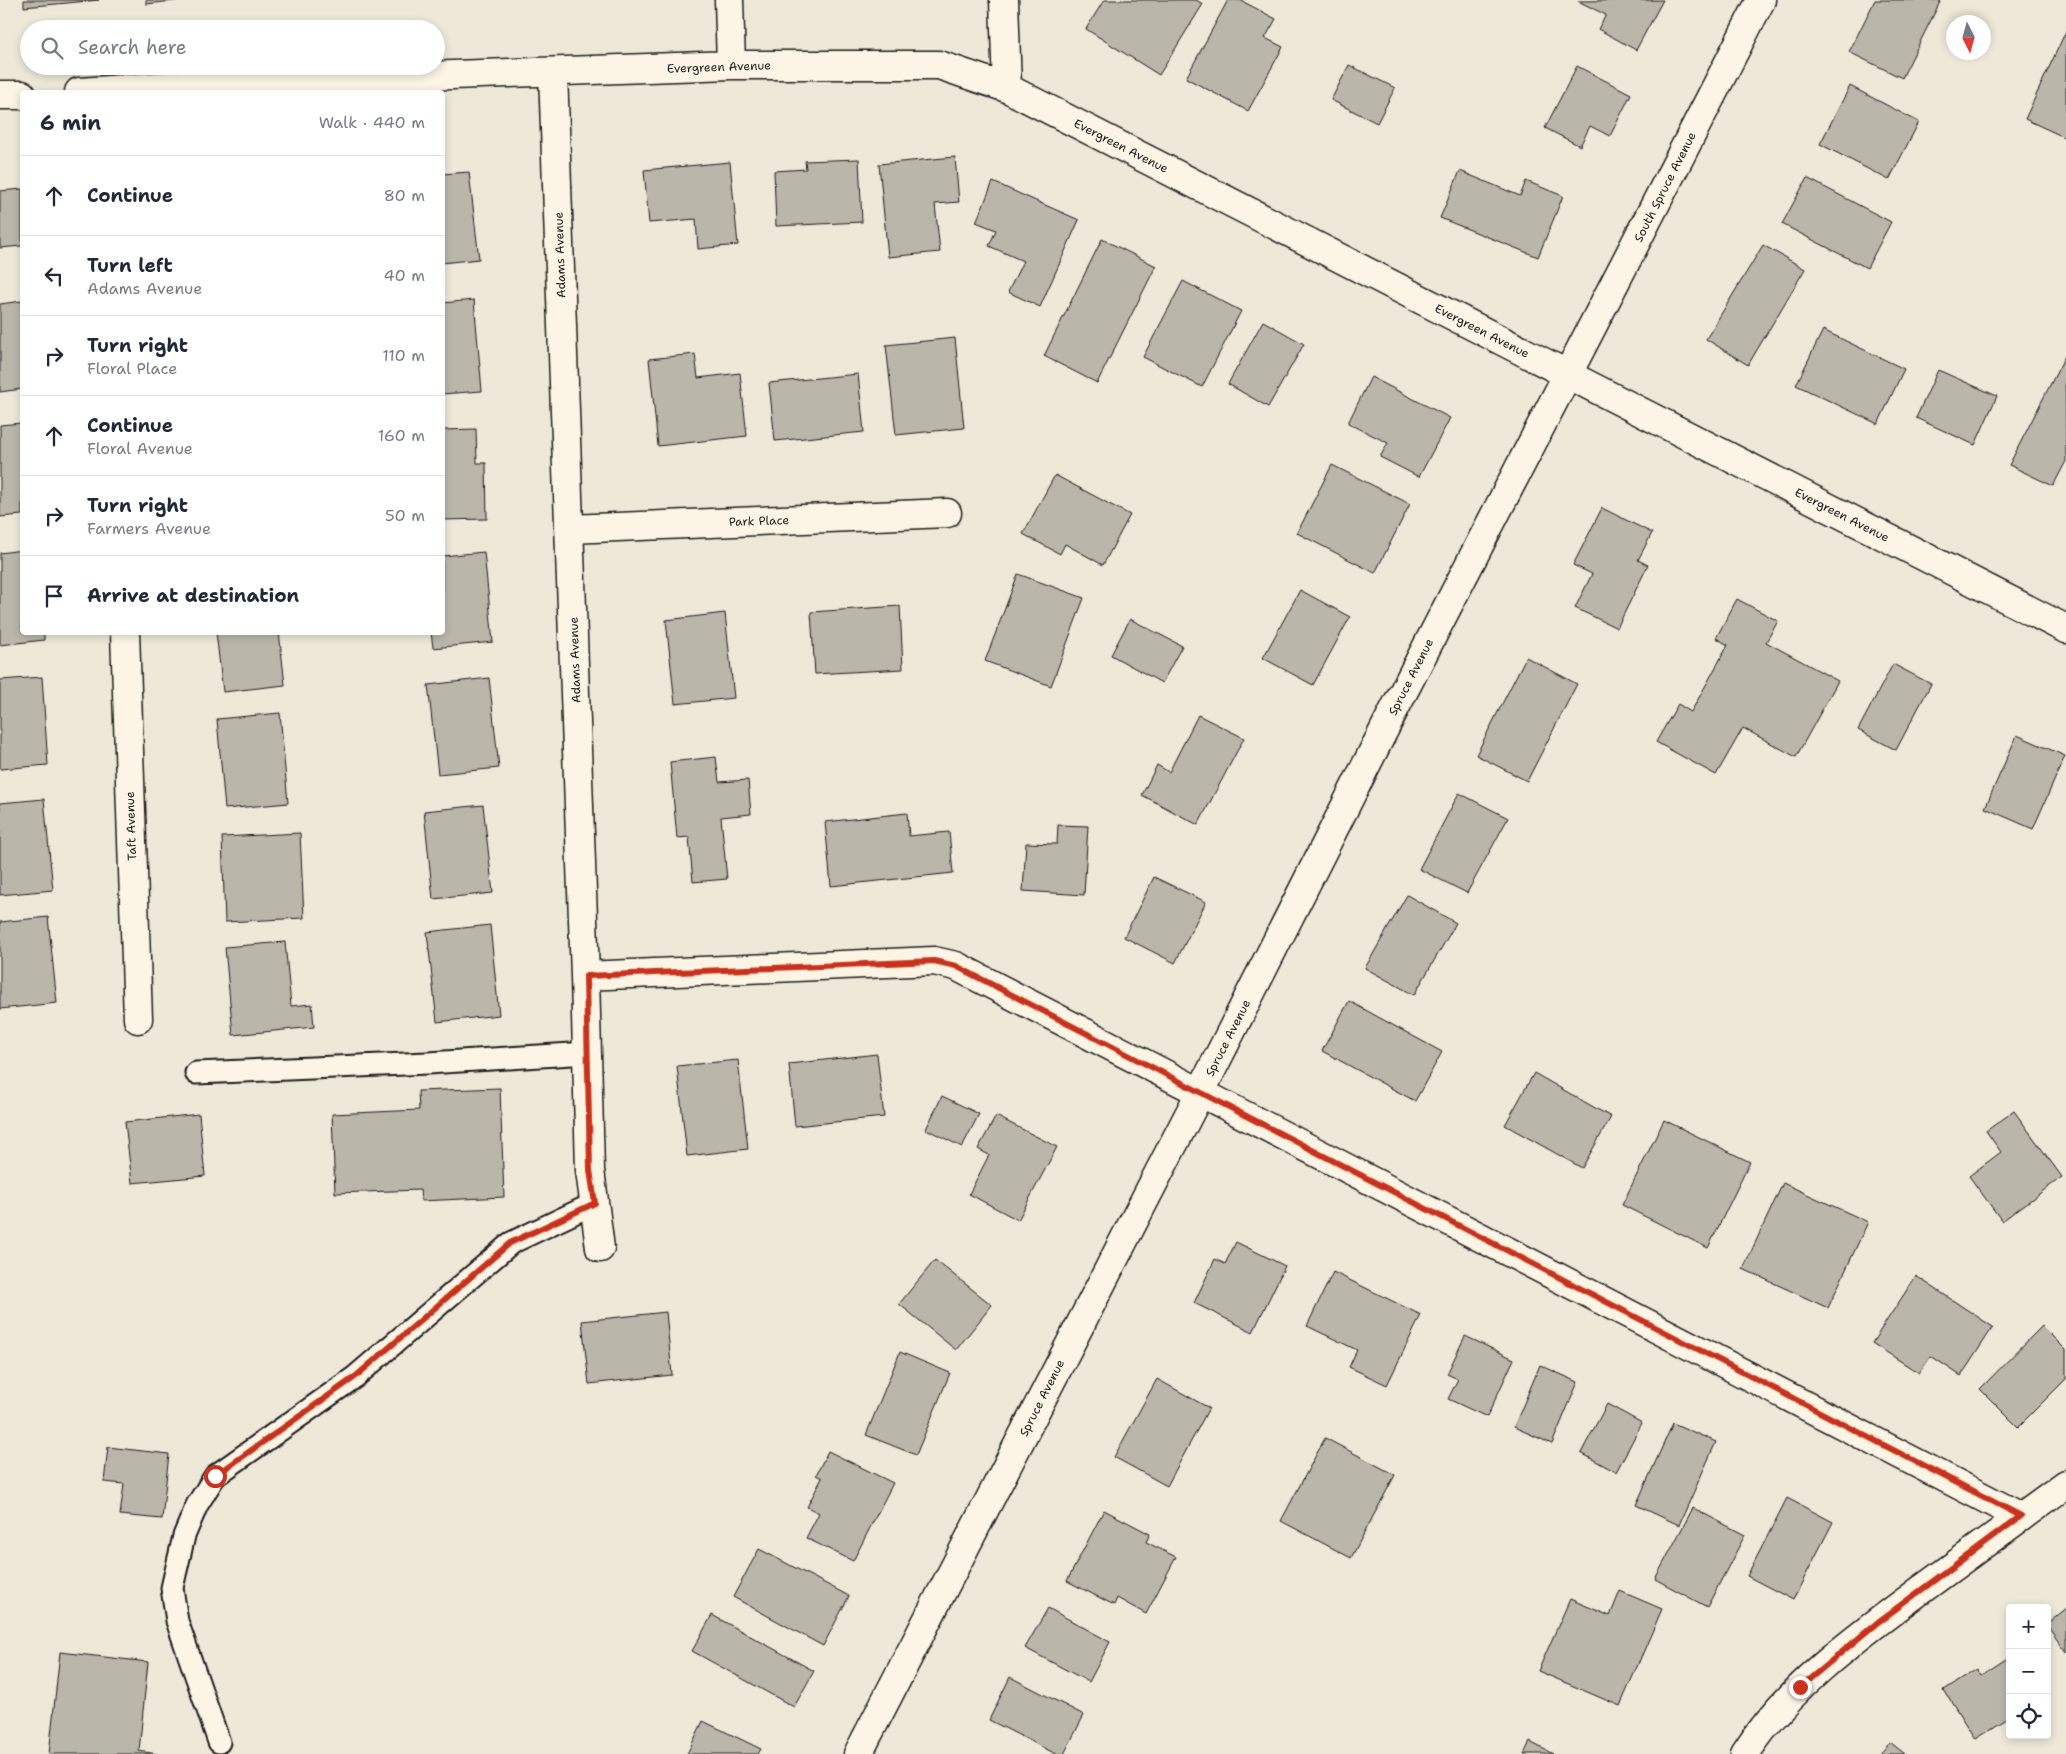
<!DOCTYPE html>
<html lang="en">
<head>
<meta charset="utf-8">
<style>
	body { margin:0; font-family:"Shantell Sans",sans-serif; background:#f6f6f7; color:#1f2937 }
	.controls { position:absolute; right:15px; bottom:15px; display:grid; overflow:hidden; border-radius:5px; box-shadow:0 2px 8px #0003 }
	.controls button { width:45px; height:45px; display:grid; place-items:center; padding:0; border:0; border-bottom:1px solid #e0e1e3; background:#fff; color:#1f2937; font:25px sans-serif }
	.compass { position:absolute; left:1946px; top:15px; width:45px; height:45px; border-radius:50%; background:#fff; box-shadow:0 2px 8px #0003; rotate:174deg }
	.stop { position:absolute; width:15px; height:15px; margin:-11px; border:4px solid #c8321e; border-radius:50%; background:#fff }
	.stop.end { background:#c8321e; border-color:#fff; box-shadow:0 1px 5px #0008 }
	.list { margin:0; padding:0; list-style:none }
	h2 { display:flex; justify-content:space-between; align-items:center; height:65px; margin:0; padding:0 20px; font-size:21px }
	h2 small { font-size:16px; font-weight:400; color:#747a83 }
	.list li { display:grid; grid-template-columns:32px 1fr auto; gap:15px; align-items:center; box-sizing:border-box; height:80px; padding:0 20px; border-top:1px solid #e0e1e3 }
	.list b { display:block; font-size:19px; white-space:nowrap }
	.list p { margin:0; font-size:16px; white-space:nowrap; color:#747a83 }
	.list em { font-size:16px; font-style:normal; color:#747a83 }
	.icon { flex:none; width:28px; height:28px; fill:none; stroke:currentColor; stroke-width:2; stroke-linecap:round; stroke-linejoin:round }
	.map { position:relative; flex:none; width:2066px; height:1754px; overflow:hidden }
	.search { position:absolute; background:#fff; box-shadow:0 2px 8px #0003; left:20px; top:20px; width:425px; height:55px; display:flex; align-items:center; gap:12px; box-sizing:border-box; padding:0 18px; border-radius:28px; color:#747a83; font-size:19px }
	.panel { position:absolute; background:#fff; box-shadow:0 2px 8px #0003; left:20px; top:90px; width:425px; height:545px; border-radius:5px }
	.map>svg:first-child { display:block }
	.building { fill:#bab6aa; stroke:#1c1c1c }
	.lines { fill:none; stroke-linecap:round; stroke-linejoin:round }
	.service-casing { stroke:#1c1c1c; stroke-width:25 }
	.minor-casing { stroke:#1c1c1c; stroke-width:31 }
	.tertiary-casing { stroke:#1c1c1c; stroke-width:31 }
	.service { stroke:#fcf5e5; stroke-width:21 }
	.minor { stroke:#fcf5e5; stroke-width:28 }
	.tertiary { stroke:#fcf5e5; stroke-width:28 }
	.route { stroke:#c8321e; stroke-width:6 }
	.labels { text-anchor:middle; stroke-width:4; stroke-linejoin:round; paint-order:stroke }
	.street-label { font-size:12px; fill:#1c1c1c; stroke:#fcf5e5 }
</style>
</head>
<body>
<div class="map">
<svg width="2066" height="1754" viewBox="0 0 2066 1754">
	<rect width="100%" height="100%" fill="#eee8d9"/>
	<filter id="ink" filterUnits="userSpaceOnUse"><feTurbulence type="fractalNoise" baseFrequency=".02" numOctaves="2"/><feDisplacementMap in="SourceGraphic" scale="10" xChannelSelector="R" yChannelSelector="G"/><feConvolveMatrix kernelMatrix="1 2 1 2 8 2 1 2 1" color-interpolation-filters="sRGB"/></filter>
	<g filter="url(#ink)">
		<!-- building -->
		<path class="building" d="M24,0h75l-75,7z
			M146,0h37l-37,4z
			M1104,0h92l7,4 -44,71 -73,-46z
			M1228,0h12l36,19 -11,19 18,9 -35,64 -62,-33z
			M1663,0l-27,50 -38,-21 8,-14 -28,-14z
			M1875,0h66l-39,78 -53,-26z
			M2066,31v107l-41,-19z
			M1349,65l46,23 -18,35 -46,-23z
			M1577,66l54,28 -21,42 -20,-10 -10,20 -35,-18z
			M1850,86l69,36 -30,58 -69,-36z
			M955,157l4,45 -24,2 5,48 -52,5 -9,-93z
			M859,159l3,63 -86,4 -2,-55 32,-2 -1,-8z
			M730,162l8,83 -40,4 -2,-30 -47,4 -5,-53z
			M1460,171l60,25 6,-15 37,15 -25,61 -98,-39z
			M469,172l10,87 -37,4v-89z
			M1807,178l84,44 -24,46 -85,-44z
			M993,182l86,38 -39,87 -32,-15 15,-31 -34,-15 7,-16 -20,-8z
			M22,189v57l-22,2v-57z
			M1102,239l54,27 -59,117 -53,-27z
			M1763,245l42,24 -57,96 -42,-26z
			M1183,281l58,30 -39,76 -59,-30z
			M474,300l8,91 -40,3v-91z
			M22,301v88l-22,3v-88z
			M1263,321l41,23 -36,63 -40,-23z
			M1823,330l81,39 -26,55 -82,-39z
			M955,338l9,90 -68,7 -10,-90z
			M695,354l3,24 42,-5 7,63 -89,10 -9,-87z
			M2065,356l1,105 -13,25 -44,-21z
			M1938,370l59,26 -22,49 -59,-27z
			M858,374l6,58 -89,9 -6,-58z
			M1371,377l79,41 -31,59 -39,-20 8,-14 -40,-20z
			M22,423v92l-22,2v-92z
			M476,429l1,34h9l1,56 -45,1v-90z
			M1332,465l78,39 -35,69 -78,-40z
			M1055,475l75,40 -27,50 -38,-21 -5,10 -37,-20z
			M1602,508l50,25 -14,27 10,5 -31,63 -42,-20 17,-34 -19,-9z
			M22,550v82h22v8l-44,5v-92z
			M484,552l9,90 -60,6 -2,-16h11v-76z
			M1018,574l66,24 -33,88 -66,-25z
			M1300,590l50,27 -37,68 -50,-27z
			M1737,599l41,22 -12,21 72,39 -42,76 -53,-29 -27,47 -60,-33 22,-38 13,8 37,-67 -12,-7z
			M900,606l3,63 -88,5 -4,-62z
			M725,613l9,85 -59,6 -9,-84z
			M1130,619l52,27 -20,37 -51,-28z
			M216,632h63l6,53 -62,7z
			M1526,657l51,27 -50,97 -51,-26z
			M1893,664l38,20 -35,66 -38,-20z
			M42,677l6,88 -48,4v-89z
			M489,678l10,90 -61,6 -10,-89z
			M280,713l8,90 -63,6 -8,-90z
			M1198,715l46,23 -46,87 -56,-30 15,-30 12,7z
			M2017,735l48,21 -32,73 -48,-21z
			M716,757l3,25 29,-2 3,34 -30,3 6,62 -34,3 -4,-45 -12,1 -7,-76z
			M1459,793l49,25 -41,75 -48,-24z
			M44,799l9,91 -53,5v-92z
			M483,805l10,88 -60,6 -9,-88z
			M907,813l2,23 40,-4 4,41 -122,13 -6,-64z
			M1058,825l30,1 -4,69 -61,-4 3,-48 31,1z
			M300,833l4,85 -79,4 -3,-85z
			M1154,877l52,25 -31,61 -51,-26z
			M1407,895l49,28 -42,72 -49,-27z
			M48,917l9,86 -57,6v-87z
			M490,925l9,90 -62,7 -10,-90z
			M285,942l6,64 21,-2 2,23 -81,8 -8,-88z
			M1349,1001l93,51 -27,49 -93,-50z
			M877,1054l7,63 -89,9 -6,-62z
			M738,1060l10,89 -61,7 -10,-90z
			M1534,1073l77,44 -29,51 -77,-43z
			M500,1088l4,109 -83,4 -1,-11 -85,3 -3,-79 87,-4 -1,-19z
			M942,1096l37,18 -17,33 -36,-18z
			M2014,1111l48,66 -60,44 -33,-45 32,-24 -15,-21z
			M199,1114l6,62 -73,7 -7,-61z
			M996,1116l61,31 -39,73 -49,-26 20,-39 -11,-6z
			M1664,1120l86,42 -42,86 -86,-43z
			M1783,1183l85,39 -40,86 -85,-39z
			M1236,1242l49,24 -32,66 -59,-29 21,-44 10,5z
			M935,1260l57,45 -36,45 -57,-46z
			M1333,1272l88,43 -34,70 -38,-18 8,-17 -50,-24z
			M1916,1276l77,51 -32,49 -30,-20 -12,17 -47,-30z
			M666,1312l6,63 -83,9 -7,-63z
			M2042,1326l24,24v29l-48,48 -38,-38z
			M1465,1336l49,23 -27,58 -39,-18 10,-20 -11,-5z
			M900,1352l50,21 -34,82 -50,-20z
			M1540,1365l38,17 -26,62 -38,-17z
			M1157,1379l52,29 -42,78 -53,-29z
			M1607,1404l35,19 -26,49 -35,-19z
			M1673,1423l43,19 -37,83 -43,-20z
			M1325,1438l70,37 -44,83 -70,-37z
			M108,1447l61,7 -7,65 -42,-4 4,-31 -20,-2z
			M828,1451l65,32 -40,78 -47,-23 13,-25 -12,-6 15,-29 -6,-3z
			M1787,1498l46,24 -40,78 -46,-24z
			M1693,1508l52,27 -38,72 -52,-28z
			M1104,1510l46,24 -4,8 30,15 -30,57 -29,-16 -3,7 -47,-24z
			M759,1549l90,47 -26,50 -90,-49z
			M1620,1591l42,18 -42,97 -82,-35 32,-72 40,17z
			M1048,1608l62,34 -21,40 -64,-34z
			M2066,1609v42l-19,-27z
			M712,1615l102,56 -20,36 -102,-56z
			M60,1652l88,10 -9,89 18,3h-108z
			M2010,1657v60l-35,22 -31,-49 33,-21 4,7z
			M1010,1677l74,38 -20,39h-8l-67,-34z
			M703,1721l58,28 -3,5h-71z
			M1530,1742l23,12h-29z
			M1890,1742l15,12h-25z"/>
		<g class="lines">
			<defs>
				<path id="service" d="M196,1073l232,-10 160,-10
					M219,1742l-42,-121 -5,-33 12,-52 13,-31 18,-29 140,-99 156,-134 84,-40"/>
				<path id="minor" d="M729,0l2,65
					M1004,0l3,88
					M553,72l32,904 5,194 10,78
					M79,92l119,-8 533,-19h208l68,23 1059,541
					M0,95h22
					M570,529l377,-16
					M125,632l13,387
					M585,976l349,-15 22,5 1065,551
					M858,1754l342,-661 193,-381 368,-712"/>
				<path id="tertiary" d="M1745,1754c44,-69 115,-119 180,-167 47,-34 94,-69 141,-103"/>
			</defs>
			<!-- service casing -->
			<use href="#service" class="service-casing"/>
			<!-- minor casing -->
			<use href="#minor" class="minor-casing"/>
			<!-- tertiary casing -->
			<use href="#tertiary" class="tertiary-casing"/>
			<!-- service -->
			<use href="#service" class="service"/>
			<!-- minor -->
			<use href="#minor" class="minor"/>
			<!-- tertiary -->
			<use href="#tertiary" class="tertiary"/>
		</g>
	</g>
	<g class="lines" filter="url(#ink)">
		<!-- route -->
		<path class="route" d="M215,1476l140,-99 155,-134 85,-40 -5,-33 -4,-194 348,-15 22,5 1065,550 -143,106 -78,65"/>
	</g>
	<g class="labels">
		<!-- street labels -->
		<g class="street-label">
			<text transform="translate(719 67) rotate(-2)" y="4">Evergreen Avenue</text>
			<text transform="translate(1121 146) rotate(27)" y="4">Evergreen Avenue</text>
			<text transform="translate(1665 187) rotate(-63)" y="4">South Spruce Avenue</text>
			<text transform="translate(560 255) rotate(-92)" y="4">Adams Avenue</text>
			<text transform="translate(1482 331) rotate(27)" y="4">Evergreen Avenue</text>
			<text transform="translate(1842 515) rotate(27)" y="4">Evergreen Avenue</text>
			<text transform="translate(759 521) rotate(-2)" y="4">Park Place</text>
			<text transform="translate(575 660) rotate(-92)" y="4">Adams Avenue</text>
			<text transform="translate(1411 677) rotate(-63)" y="4">Spruce Avenue</text>
			<text transform="translate(131 826) rotate(-92)" y="4">Taft Avenue</text>
			<text transform="translate(1228 1038) rotate(-63)" y="4">Spruce Avenue</text>
			<text transform="translate(1042 1398) rotate(-63)" y="4">Spruce Avenue</text>
		</g>
	</g>
</svg>
<div class="controls">
<button>+</button>
<button>−</button>
<button><svg class="icon" aria-label="locate" viewBox="0 0 24 24"><circle cx="12" cy="12" r="6"/><path d="M12 2v4M12 18v4M2 12h4M18 12h4"/></svg></button>
</div>
<svg class="compass" viewBox="-18 -18 36 36"><path d="M0-13l5 13h-10z" fill="#e53935"/><path d="M0 13l5-13h-10z" fill="#747a83"/></svg>
<div class="stop" style="left:215px;top:1476px"></div>
<div class="stop end" style="left:1800px;top:1687px"></div>
<div class="search"><svg class="icon" aria-label="search" viewBox="0 0 24 24"><circle cx="10" cy="10" r="6"/><path d="M15 15l6 6"/></svg>Search here</div>
<section class="panel">
<h2>6 min<small>Walk · 440 m</small></h2>
<ul class="list">
<li><svg class="icon" aria-label="ahead" viewBox="0 0 24 24"><path d="M12 20V5M6 11l6-6 6 6"/></svg><div><b>Continue</b></div><em>80 m</em></li>
<li><svg class="icon" aria-label="left" viewBox="0 0 24 24"><path d="M17 20v-9H6M10 6l-5 5 5 5"/></svg><div><b>Turn left</b><p>Adams Avenue</p></div><em>40 m</em></li>
<li><svg class="icon" aria-label="right" viewBox="0 0 24 24"><path d="M7 20v-9h11M14 6l5 5-5 5"/></svg><div><b>Turn right</b><p>Floral Place</p></div><em>110 m</em></li>
<li><svg class="icon" aria-label="ahead" viewBox="0 0 24 24"><path d="M12 20V5M6 11l6-6 6 6"/></svg><div><b>Continue</b><p>Floral Avenue</p></div><em>160 m</em></li>
<li><svg class="icon" aria-label="right" viewBox="0 0 24 24"><path d="M7 20v-9h11M14 6l5 5-5 5"/></svg><div><b>Turn right</b><p>Farmers Avenue</p></div><em>50 m</em></li>
<li><svg class="icon" aria-label="arrive" viewBox="0 0 24 24"><path d="M6 21V4h12l-3 4 3 4H6"/></svg><div><b>Arrive at destination</b></div></li>
</ul>
</section>
</div>
</body>
</html>
